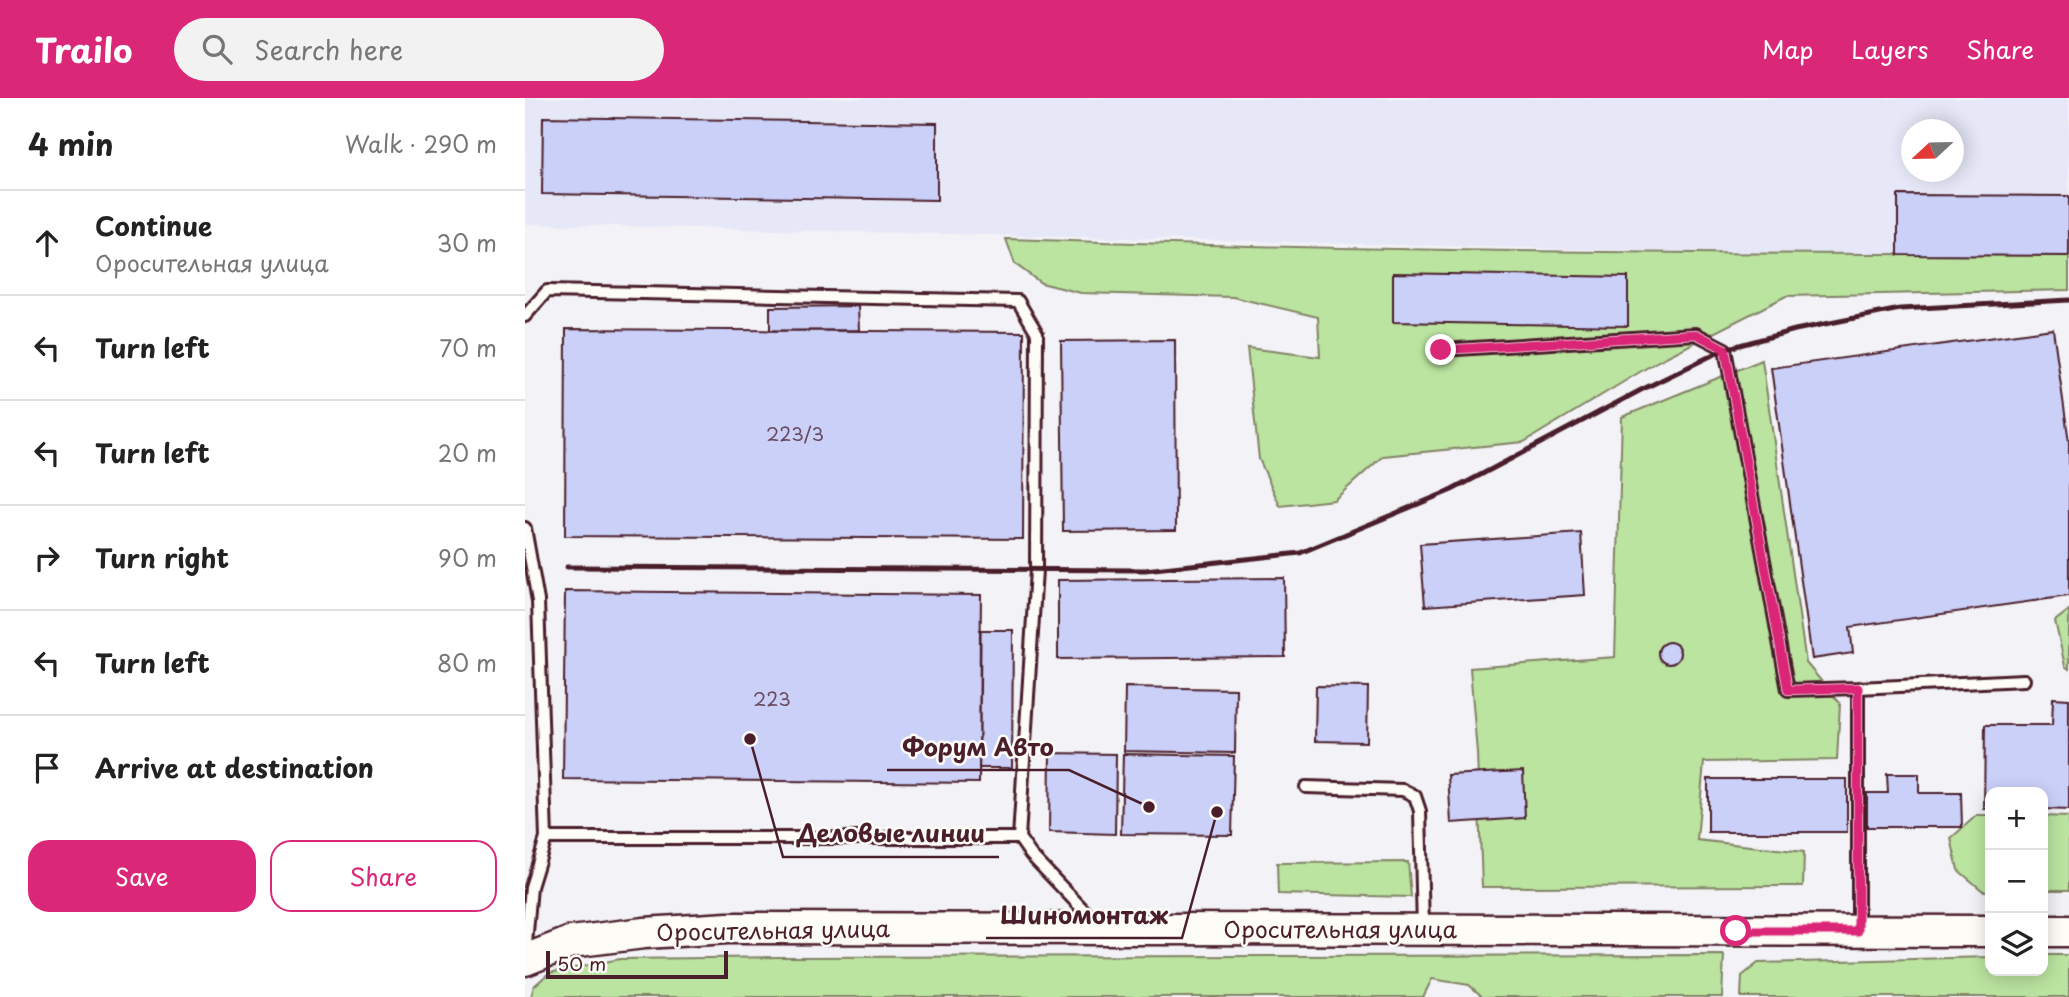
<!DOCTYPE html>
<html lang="en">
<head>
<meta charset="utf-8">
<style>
	body { margin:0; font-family:"Playpen Sans",sans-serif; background:#f2f2f2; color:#222 }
	.controls { position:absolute; right:21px; bottom:21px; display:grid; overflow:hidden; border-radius:14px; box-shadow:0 4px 18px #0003 }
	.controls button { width:63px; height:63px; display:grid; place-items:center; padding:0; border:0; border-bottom:2px solid #e0e0e0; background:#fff; color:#222; font:35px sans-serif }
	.compass { position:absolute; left:1376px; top:21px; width:63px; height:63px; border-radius:50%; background:#fff; box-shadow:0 4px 18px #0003; rotate:248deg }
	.scale { position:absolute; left:21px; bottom:18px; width:182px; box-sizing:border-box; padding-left:7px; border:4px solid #4a1f2b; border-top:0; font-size:19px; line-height:24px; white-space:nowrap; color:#4a1f2b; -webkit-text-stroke:5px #fdfcf7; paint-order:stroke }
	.stop { position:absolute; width:21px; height:21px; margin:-16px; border:5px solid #db2777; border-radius:50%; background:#fff }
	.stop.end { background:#db2777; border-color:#fff; box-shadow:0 2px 7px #0008 }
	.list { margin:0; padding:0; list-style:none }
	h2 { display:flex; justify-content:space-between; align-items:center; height:91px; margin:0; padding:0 28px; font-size:30px }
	h2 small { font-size:23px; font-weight:400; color:#767676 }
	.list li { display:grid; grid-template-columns:46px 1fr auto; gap:21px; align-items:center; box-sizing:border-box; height:105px; padding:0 28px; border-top:2px solid #e0e0e0 }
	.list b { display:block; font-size:26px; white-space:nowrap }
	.list p { margin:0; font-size:23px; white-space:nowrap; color:#767676 }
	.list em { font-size:23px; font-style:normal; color:#767676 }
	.actions { display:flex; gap:14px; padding:21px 28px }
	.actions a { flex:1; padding:16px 0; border:2px solid #db2777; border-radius:21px; text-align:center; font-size:24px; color:#db2777 }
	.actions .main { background:#db2777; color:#fff }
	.icon { flex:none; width:38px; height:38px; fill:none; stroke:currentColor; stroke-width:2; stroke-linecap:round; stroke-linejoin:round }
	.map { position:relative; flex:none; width:1544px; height:899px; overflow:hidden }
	header { display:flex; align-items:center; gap:42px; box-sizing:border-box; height:98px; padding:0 35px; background:#db2777; color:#fff }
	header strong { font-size:33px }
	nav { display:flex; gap:38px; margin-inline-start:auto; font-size:24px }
	.search { width:490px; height:63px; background:#f2f2f2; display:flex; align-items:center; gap:18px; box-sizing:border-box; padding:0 24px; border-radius:38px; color:#767676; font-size:26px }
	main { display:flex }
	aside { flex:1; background:#fff }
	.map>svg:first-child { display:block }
	.built { fill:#e7e8f7; fill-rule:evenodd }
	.green { fill:#bbe4a0; stroke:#828266; stroke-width:2 }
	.building { fill:#cbd0f8; stroke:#4a1f2b; stroke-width:2 }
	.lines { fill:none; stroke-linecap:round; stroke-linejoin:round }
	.service-casing { stroke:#4a1f2b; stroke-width:16 }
	.secondary-casing { stroke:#4a1f2b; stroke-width:35 }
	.service { stroke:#fdfcf7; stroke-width:10 }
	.secondary { stroke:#fdfcf7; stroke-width:30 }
	.rail { stroke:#4a1f2b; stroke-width:5 }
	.route { stroke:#db2777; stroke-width:9 }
	.labels { text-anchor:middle; stroke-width:5; stroke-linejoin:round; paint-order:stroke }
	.number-label { font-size:19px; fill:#6a4b5e }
	.street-label { font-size:23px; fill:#4a1f2b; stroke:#fdfcf7 }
	.leader { fill:none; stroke:#4a1f2b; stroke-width:2.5 }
	.callout-dot { fill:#4a1f2b; stroke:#fdfcf7; stroke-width:2.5 }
	.callout-label { font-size:24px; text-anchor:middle; font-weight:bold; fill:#4a1f2b; stroke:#fdfcf7; stroke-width:5; stroke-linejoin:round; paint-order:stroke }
</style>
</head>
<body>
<header>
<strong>Trailo</strong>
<div class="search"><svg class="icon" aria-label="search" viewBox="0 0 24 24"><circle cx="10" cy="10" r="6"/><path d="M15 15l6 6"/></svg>Search here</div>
<nav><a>Map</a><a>Layers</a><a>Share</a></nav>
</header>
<main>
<aside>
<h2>4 min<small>Walk · 290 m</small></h2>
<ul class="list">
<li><svg class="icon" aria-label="ahead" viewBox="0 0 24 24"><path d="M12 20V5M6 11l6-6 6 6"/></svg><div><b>Continue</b><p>Оросительная улица</p></div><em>30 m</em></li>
<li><svg class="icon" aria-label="left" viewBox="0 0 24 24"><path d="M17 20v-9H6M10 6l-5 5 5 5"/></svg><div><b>Turn left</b></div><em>70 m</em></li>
<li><svg class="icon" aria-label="left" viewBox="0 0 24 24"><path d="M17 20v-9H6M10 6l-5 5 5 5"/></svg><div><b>Turn left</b></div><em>20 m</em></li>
<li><svg class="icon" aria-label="right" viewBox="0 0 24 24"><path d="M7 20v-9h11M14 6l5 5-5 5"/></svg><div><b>Turn right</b></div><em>90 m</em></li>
<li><svg class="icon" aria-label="left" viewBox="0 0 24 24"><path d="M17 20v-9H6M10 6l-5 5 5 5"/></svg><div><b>Turn left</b></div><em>80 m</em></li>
<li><svg class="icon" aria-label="arrive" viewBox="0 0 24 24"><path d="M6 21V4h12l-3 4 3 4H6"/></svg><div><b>Arrive at destination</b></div></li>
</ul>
<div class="actions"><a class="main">Save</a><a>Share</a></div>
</aside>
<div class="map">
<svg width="1544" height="899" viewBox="0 0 1544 899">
	<rect width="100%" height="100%" fill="#f3f3f7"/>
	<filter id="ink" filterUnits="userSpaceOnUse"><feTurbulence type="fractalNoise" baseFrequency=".0143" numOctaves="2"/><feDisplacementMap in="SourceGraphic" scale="14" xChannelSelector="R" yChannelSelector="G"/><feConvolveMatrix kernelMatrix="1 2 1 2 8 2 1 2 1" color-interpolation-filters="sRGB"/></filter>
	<g filter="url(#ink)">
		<!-- built -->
		<path class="built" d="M0,0h1544v163l-1544,-37zM1386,32h42v42h-42z"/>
		<!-- green -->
		<path class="green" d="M481,141c354,12 709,16 1063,15v36l-283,6 -128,65 -134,81 -141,14 -49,44 -54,6 -21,-47 -12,-111 73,9 -2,-40 -85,-20 -152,-4 -40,-10 -26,-19z
			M1237,262l44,303 34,40 -3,57 -133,2 -7,78 107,12 -1,34 -321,1 -5,-134 -7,-85 145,-11 7,-240z
			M1544,512v59l-4,-3 -10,-45z
			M1452,717h13v76h-7l-25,-21 -7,-32z
			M1518,718l26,1v73h-26z
			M883,764l3,35 -133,-3 -1,-31z
			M1199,857l-2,42h-239l-14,-12 -37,-6 -9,18h-892l3,-11 15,-13 71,-14 163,-2z
			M1518,857h26v42h-328l1,-21 16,-13 232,-6v14h53z"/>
		<!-- building -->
		<path class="building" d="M18,19l394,6v77l-395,-6z
			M1373,97l171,1v60l-171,-1z
			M868,175l235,4v49l-235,-4z
			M333,208l1,24 -89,1v-24z
			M41,231l458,3 -1,207 -458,-3z
			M1528,231l16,113v154l-219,31 3,26 -41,6 -41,-291z
			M650,242l1,190 -113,1 -2,-190z
			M1056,435l4,62 -160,11 -5,-62z
			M759,480l1,79 -227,2v-79z
			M40,493l416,4 -2,188 -416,-4z
			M455,532h33l-1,138h-33z
			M1133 555a11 11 0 1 1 22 0a11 11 0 1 1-22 0Z
			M791,588l52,1 -1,55 -52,-1z
			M600,589l111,2 -1,64 -111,-2z
			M1528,600l16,1v111l-26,-1v-17h-53v17h-6l1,-84h67z
			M525,655l66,1 -1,80 -66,-2z
			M598,656l111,2 -2,79 -111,-1z
			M998,673l2,47 -74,5 -3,-48z
			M1362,676h32v19h42l1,34h-95v-34h21z
			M1183,681h139v53h-139z"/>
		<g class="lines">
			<defs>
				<path id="service" d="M0,218l22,-25 471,10 19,32 -1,237 -17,268 12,17 65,68
					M916,252l255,-16 29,15 63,341 70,-2
					M0,430l13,73 8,237h473
					M781,689l97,3 12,6 5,15 3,117
					M1333,831v-241l166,-8
					M0,857l6,-68 15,-49"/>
				<path id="secondary" d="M1518,833h26
					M0,862l46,-18 73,-9 84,-5 1262,3"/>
			</defs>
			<!-- service casing -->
			<use href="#service" class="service-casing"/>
			<!-- secondary casing -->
			<use href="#secondary" class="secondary-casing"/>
			<!-- service -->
			<use href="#service" class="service"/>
			<!-- secondary -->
			<use href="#secondary" class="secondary"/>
			<!-- rail -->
			<path class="rail" d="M42,469l578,3 155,-17 152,-63 189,-100 84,-41 70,-19 105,-21 169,-9"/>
		</g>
	</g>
	<g class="lines" filter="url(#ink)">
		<!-- route -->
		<path class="route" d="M916,252l255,-16 29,15 63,341 70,-2v243h-122"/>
	</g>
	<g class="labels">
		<!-- number labels -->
		<g class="number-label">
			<text x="270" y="343">223/3</text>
			<text x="247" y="608">223</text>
		</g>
		<!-- street labels -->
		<g class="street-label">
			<text x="815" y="840">Оросительная улица</text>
			<text transform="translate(248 833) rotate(-1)" y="8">Оросительная улица</text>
		</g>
	</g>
	<!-- callouts -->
	<path class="leader" d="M624 709L544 672H362M225 641L258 759H474M692 714L657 840H461"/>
	<g class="callout-dot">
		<circle cx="624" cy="709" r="7"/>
		<circle cx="225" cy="641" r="7"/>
		<circle cx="692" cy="714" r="7"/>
	</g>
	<g class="callout-label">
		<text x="453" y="658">Форум Авто</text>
		<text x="366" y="744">Деловые линии</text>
		<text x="559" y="826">Шиномонтаж</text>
	</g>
</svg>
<div class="controls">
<button>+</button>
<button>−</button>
<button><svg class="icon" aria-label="layers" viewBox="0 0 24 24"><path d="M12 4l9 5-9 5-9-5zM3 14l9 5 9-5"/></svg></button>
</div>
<svg class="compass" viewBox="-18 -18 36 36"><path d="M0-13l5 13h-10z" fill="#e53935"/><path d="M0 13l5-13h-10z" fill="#767676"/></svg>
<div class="scale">50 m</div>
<div class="stop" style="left:1211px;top:833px"></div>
<div class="stop end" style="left:916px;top:252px"></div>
</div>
</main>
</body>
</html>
